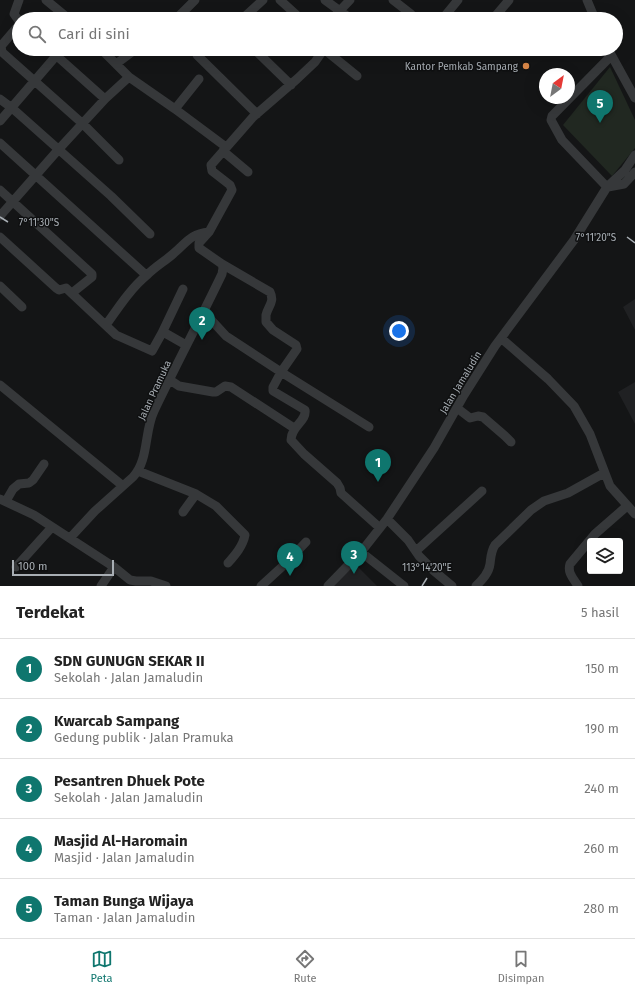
<!DOCTYPE html>
<html lang="id">
<head>
<meta charset="utf-8">
<style>
	body { margin:0; font-family:"Fira Sans",sans-serif; background:#f2f2f2; color:#222 }
	.controls { position:absolute; right:12px; bottom:12px; display:grid; overflow:hidden; border-radius:4px; box-shadow:0 4px 16px #0002 }
	.controls button { width:36px; height:36px; display:grid; place-items:center; padding:0; border:0; border-bottom:1px solid #e0e0e0; background:#fff; color:#222; font:20px sans-serif }
	.compass { position:absolute; left:539px; top:68px; width:36px; height:36px; border-radius:50%; background:#fff; box-shadow:0 4px 16px #0002; rotate:32deg }
	.scale { position:absolute; left:12px; bottom:10px; width:102px; box-sizing:border-box; padding-left:4px; border:2px solid #a8aeb4; border-top:0; font-size:11px; line-height:14px; white-space:nowrap; color:#a8aeb4; -webkit-text-stroke:3px #0f1011; paint-order:stroke }
	.you { position:absolute; left:399px; top:331px; width:14px; height:14px; margin:-10px; border:3px solid #fff; border-radius:50%; background:#1a73e8; box-shadow:0 0 0 6px #1a73e833 }
	.badge { display:grid; place-items:center; width:26px; height:26px; border-radius:50%; background:#0f766e; color:#fff; font-size:13px; font-weight:700 }
	.pin { position:absolute; translate:-50% -33px; filter:drop-shadow(0 1px 2px #0008) }
	.pin::after { content:''; position:absolute; top:21px; width:14px; height:12px; background:inherit; clip-path:polygon(0 0,100% 0,50% 100%) }
	.list { margin:0; padding:0; list-style:none }
	h2 { display:flex; justify-content:space-between; align-items:center; height:52px; margin:0; padding:0 16px; font-size:17px }
	h2 small { font-size:13px; font-weight:400; color:#767676 }
	.list li { display:grid; grid-template-columns:26px 1fr auto; gap:12px; align-items:center; box-sizing:border-box; height:60px; padding:0 16px; border-top:1px solid #e0e0e0 }
	.list b { display:block; font-size:15px; white-space:nowrap }
	.list p { margin:0; font-size:13px; white-space:nowrap; color:#767676 }
	.list em { font-size:13px; font-style:normal; color:#767676 }
	.icon { flex:none; width:22px; height:22px; fill:none; stroke:currentColor; stroke-width:2; stroke-linecap:round; stroke-linejoin:round }
	.map { position:relative; flex:none; width:635px; height:586px; overflow:hidden }
	.search { position:absolute; background:#fff; box-shadow:0 4px 16px #0002; left:12px; right:12px; top:12px; height:44px; display:flex; align-items:center; gap:10px; box-sizing:border-box; padding:0 14px; border-radius:22px; color:#767676; font-size:15px }
	.sheet { height:352px; background:#fff }
	nav { display:flex; justify-content:space-around; align-items:center; box-sizing:border-box; height:56px; border-top:1px solid #e0e0e0; background:#fff; font-size:11px; color:#767676 }
	nav a { display:grid; justify-items:center; gap:2px }
	nav .on { color:#0f766e }
	.map>svg:first-child { display:block }
	.built { fill:#202123 }
	.green { fill:#212821 }
	.lines { fill:none; stroke-linecap:round; stroke-linejoin:round }
	.minor { stroke:#36383a; stroke-width:9 }
	.ticks { fill:none; stroke:#a8aeb4; stroke-width:1.5 }
	.poi-dot { fill:#da8748; stroke:#0f1011; stroke-width:1.5 }
	.labels { text-anchor:middle; stroke-width:3; stroke-linejoin:round; paint-order:stroke }
	.poi-label { font-size:10px; fill:#a8aeb4; stroke:#0f1011; text-anchor:end }
	.street-label { font-size:10px; fill:#a8aeb4; stroke:#0f1011 }
	.ticks-label { font-size:10px; text-anchor:middle; fill:#a8aeb4; stroke:#0f1011; stroke-width:3; stroke-linejoin:round; paint-order:stroke }
</style>
</head>
<body>
<div class="map">
<svg width="635" height="586" viewBox="0 0 635 586">
	<rect width="100%" height="100%" fill="#141516"/>
	<!-- built -->
	<path class="built" d="M635,299v31l-12,-23z
		M635,382v42l-17,-32z
		M354,563l23,23h-43z"/>
	<!-- green -->
	<path class="green" d="M610,67l25,53v28l-23,28 -49,-51z"/>
	<g class="lines">
		<!-- minor -->
		<path class="minor" d="M19,0l-5,14 5,7
			M46,0l23,19
			M280,0l21,19
			M325,0l26,19
			M393,0l18,14
			M587,0l8,19
			M444,17l14,-17
			M176,19l19,-19
			M242,19l21,-19
			M332,19l18,-19
			M493,19l16,-19
			M19,25l-18,21 1,6 81,72 36,36
			M49,49l56,50
			M101,49l28,28 46,32 51,38
			M254,49l37,36
			M608,49l27,49
			M325,50l32,26
			M197,55l60,59
			M116,64l20,-15
			M0,99l12,9 99,88 39,38
			M175,109l24,-30
			M0,121l62,-72
			M0,143l146,132
			M223,151l25,21
			M607,187l-45,-47 -11,-20 1,-4 59,-60
			M608,187l16,-3 11,-12
			M0,190l92,84v3l-20,16
			M0,216l58,-66 47,-51 24,-22
			M0,237l56,51 3,2 7,-2 50,47 36,16 10,-18h3l21,12
			M222,264l48,28c5,10 -2,14 -4,23 0,3 0,5 0,7l7,8 23,15 1,4 -16,23 88,55
			M0,286l22,21
			M203,311l23,25 55,36 -8,15v4l32,19c2,11 -14,16 -14,30l13,14 33,29 3,5 1,5 39,35
			M106,325c12,-17 25,-37 41,-50 8,-8 18,-14 26,-21 14,-12 17,-20 36,-22
			M162,333l21,-44
			M501,338l47,41 26,27 16,28 20,52 25,28
			M170,380l9,6 34,6h3l9,-6 6,1 63,41
			M0,385l123,101
			M457,408l13,10 8,-2 5,1 22,19 6,6
			M138,471l58,23 -13,18
			M196,494l20,12 29,29c-2,11 -10,20 -17,28
			M0,499l34,16 23,15 57,37 16,13 6,1h15l15,5
			M6,501l7,-12 6,-5 10,-1 4,-3 11,-16
			M387,519l21,21 11,16 15,15 18,15
			M70,538l25,-27 38,-34c16,-17 11,-45 21,-66 22,-46 46,-91 68,-137l1,-6 -1,-4 -23,-16v-5l10,-11 23,-42 -2,-5 -18,-14 -1,-6 42,-48 44,-38 18,-17 9,-13
			M416,551l66,-60
			M361,552l43,34
			M16,567l36,-40
			M101,586l13,-19
			M261,586l23,-21 22,-23
			M328,586l33,-34 26,-33 47,-71 30,-53 31,-49 79,-106 33,-53 18,-17 10,-15
			M476,586c6,-6 13,-13 14,-22 1,-8 1,-13 5,-19l36,-35 13,-9 24,-8 36,-20
			M578,586c-4,-7 -11,-13 -8,-22l25,-30 32,-28"/>
	</g>
	<!-- ticks -->
	<path class="ticks" d="M0,217l8,5M627,237l8,6M422,586l5,-8"/>
	<!-- markers -->
	<circle class="poi-dot" cx="526" cy="66" r="4"/>
	<g class="labels">
		<!-- poi labels -->
		<g class="poi-label">
			<text x="518" y="70">Kantor Pemkab Sampang</text>
		</g>
		<!-- street labels -->
		<g class="street-label">
			<text transform="translate(460 382) rotate(-59)" y="4">Jalan Jamaludin</text>
			<text transform="translate(154 390) rotate(-65)" y="4">Jalan Pramuka</text>
		</g>
	</g>
	<g class="ticks-label">
		<text x="39" y="226">7°11'30"S</text>
		<text x="596" y="241">7°11'20"S</text>
		<text x="427" y="571">113°14'20"E</text>
	</g>
</svg>
<div class="controls">
<button><svg class="icon" aria-label="layers" viewBox="0 0 24 24"><path d="M12 4l9 5-9 5-9-5zM3 14l9 5 9-5"/></svg></button>
</div>
<svg class="compass" viewBox="-18 -18 36 36"><path d="M0-13l5 13h-10z" fill="#e53935"/><path d="M0 13l5-13h-10z" fill="#767676"/></svg>
<div class="scale">100 m</div>
<div class="you"></div>
<div class="pin badge" style="left:378px;top:482px">1</div>
<div class="pin badge" style="left:202px;top:340px">2</div>
<div class="pin badge" style="left:354px;top:574px">3</div>
<div class="pin badge" style="left:290px;top:576px">4</div>
<div class="pin badge" style="left:600px;top:123px">5</div>
<div class="search"><svg class="icon" aria-label="search" viewBox="0 0 24 24"><circle cx="10" cy="10" r="6"/><path d="M15 15l6 6"/></svg>Cari di sini</div>
</div>
<section class="sheet">
<h2>Terdekat<small>5 hasil</small></h2>
<ul class="list">
<li><span class="badge">1</span><div><b>SDN GUNUGN SEKAR II</b><p>Sekolah · Jalan Jamaludin</p></div><em>150 m</em></li>
<li><span class="badge">2</span><div><b>Kwarcab Sampang</b><p>Gedung publik · Jalan Pramuka</p></div><em>190 m</em></li>
<li><span class="badge">3</span><div><b>Pesantren Dhuek Pote</b><p>Sekolah · Jalan Jamaludin</p></div><em>240 m</em></li>
<li><span class="badge">4</span><div><b>Masjid Al-Haromain</b><p>Masjid · Jalan Jamaludin</p></div><em>260 m</em></li>
<li><span class="badge">5</span><div><b>Taman Bunga Wijaya</b><p>Taman · Jalan Jamaludin</p></div><em>280 m</em></li>
</ul>
</section>
<nav>
<a class="on"><svg class="icon" aria-label="map" viewBox="0 0 24 24"><path d="M3 6l6-2 6 2 6-2v14l-6 2-6-2-6 2zM9 4v14M15 6v14"/></svg>Peta</a>
<a><svg class="icon" aria-label="directions" viewBox="0 0 24 24"><path d="M12 3l9 9-9 9-9-9zM9 14v-3h6M13 9l2 2-2 2"/></svg>Rute</a>
<a><svg class="icon" aria-label="saved" viewBox="0 0 24 24"><path d="M7 4h10v16l-5-4-5 4z"/></svg>Disimpan</a>
</nav>
</body>
</html>
